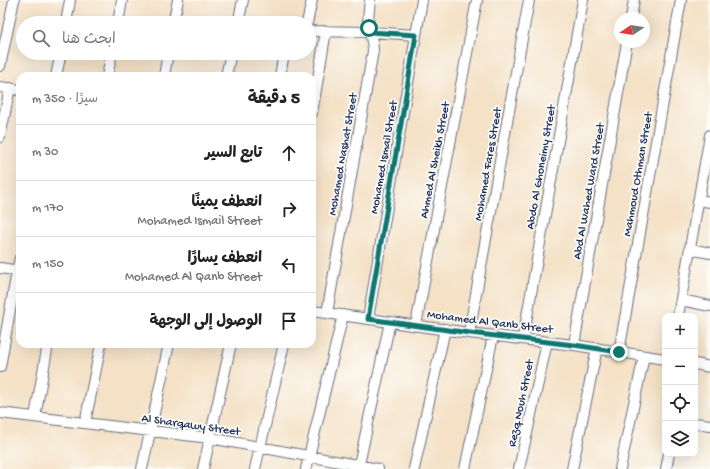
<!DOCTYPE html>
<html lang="ar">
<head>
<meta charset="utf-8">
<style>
	body { margin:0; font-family:"Gochi Hand","Playpen Sans Arabic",sans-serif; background:#f2f2f2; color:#222; direction:rtl }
	.controls { position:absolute; right:12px; bottom:12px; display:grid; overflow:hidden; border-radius:8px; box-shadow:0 4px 16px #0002 }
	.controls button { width:36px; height:36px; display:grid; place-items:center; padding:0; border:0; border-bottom:1px solid #e0e0e0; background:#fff; color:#222; font:20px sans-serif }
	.compass { position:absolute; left:614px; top:12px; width:36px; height:36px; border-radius:50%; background:#fff; box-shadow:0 4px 16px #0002; rotate:258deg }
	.stop { position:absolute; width:12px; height:12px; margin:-9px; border:3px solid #0f766e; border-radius:50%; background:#fff }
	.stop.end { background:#0f766e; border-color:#fff; box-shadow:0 1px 4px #0008 }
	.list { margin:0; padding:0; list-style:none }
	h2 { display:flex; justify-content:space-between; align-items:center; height:52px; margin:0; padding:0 16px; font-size:17px }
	h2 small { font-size:13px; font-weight:400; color:#767676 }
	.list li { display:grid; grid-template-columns:26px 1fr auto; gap:12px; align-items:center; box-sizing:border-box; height:56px; padding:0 16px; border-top:1px solid #e0e0e0 }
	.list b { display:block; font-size:15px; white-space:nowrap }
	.list p { margin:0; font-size:13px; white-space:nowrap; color:#767676 }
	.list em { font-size:13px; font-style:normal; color:#767676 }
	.icon { flex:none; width:22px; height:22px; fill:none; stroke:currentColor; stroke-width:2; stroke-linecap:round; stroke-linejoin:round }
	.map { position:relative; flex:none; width:710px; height:469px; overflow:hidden; direction:ltr }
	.search { position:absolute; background:#fff; box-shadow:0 4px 16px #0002; left:16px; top:16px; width:300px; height:44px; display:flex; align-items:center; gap:10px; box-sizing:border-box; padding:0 14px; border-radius:22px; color:#767676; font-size:15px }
	.panel { position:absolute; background:#fff; box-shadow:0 4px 16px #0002; left:16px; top:72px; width:300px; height:276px; border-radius:12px; direction:rtl }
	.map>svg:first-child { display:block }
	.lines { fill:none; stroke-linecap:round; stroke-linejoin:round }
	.street-casing { stroke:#676d82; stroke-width:12 }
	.street { stroke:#fff; stroke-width:10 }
	.route { stroke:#0f766e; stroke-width:5 }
	.labels { text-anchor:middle; stroke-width:3.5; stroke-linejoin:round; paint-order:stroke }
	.street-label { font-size:12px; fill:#1b2f5e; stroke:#fdfcf7 }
</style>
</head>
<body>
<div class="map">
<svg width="710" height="469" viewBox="0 0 710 469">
	<rect width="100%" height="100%" fill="#fdfcf7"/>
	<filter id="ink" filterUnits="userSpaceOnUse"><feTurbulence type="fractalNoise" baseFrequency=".025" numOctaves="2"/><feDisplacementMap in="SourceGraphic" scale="8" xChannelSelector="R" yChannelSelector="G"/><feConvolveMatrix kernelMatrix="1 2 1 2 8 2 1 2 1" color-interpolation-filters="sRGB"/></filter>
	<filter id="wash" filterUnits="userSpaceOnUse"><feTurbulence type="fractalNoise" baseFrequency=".012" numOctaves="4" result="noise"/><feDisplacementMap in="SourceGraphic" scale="16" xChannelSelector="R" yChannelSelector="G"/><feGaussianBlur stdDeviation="0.9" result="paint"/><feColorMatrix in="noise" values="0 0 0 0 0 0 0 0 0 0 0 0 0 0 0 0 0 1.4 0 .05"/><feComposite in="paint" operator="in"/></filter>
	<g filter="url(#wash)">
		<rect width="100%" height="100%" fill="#f4e1c6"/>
	</g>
	<g filter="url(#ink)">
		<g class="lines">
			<defs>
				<path id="street" d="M631,18l3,-18
					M66,23l4,-23
					M118,23l4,-23
					M173,23l5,-23
					M238,23l5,-23
					M307,23l5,-23
					M309,31l61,1 46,3
					M0,66l14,-66
					M56,76l5,-23
					M107,76l5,-23
					M164,76l4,-23
					M226,76l5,-23
					M280,76l4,-23
					M0,87l20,3
					M312,113l14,-82
					M0,137l10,-49
					M699,200l11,2
					M690,249l20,4
					M0,268l20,3
					M681,300l29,6
					M312,311l157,22 105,12 91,14
					M327,313l46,-262c0,-8 -2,-14 -4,-22 -2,-10 0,-19 1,-29
					M678,316l32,-181
					M368,319l54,-319
					M416,325l61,-325
					M469,333l60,-333
					M523,339l60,-339
					M574,345l53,-303
					M619,352l62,-352
					M695,364l15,3
					M0,367l17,-96 3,-13
					M0,413l210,25 168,31
					M35,417l13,-73
					M85,423l16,-79
					M695,423l15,2
					M142,469l27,-125
					M203,469l28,-125
					M255,469l29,-125
					M306,469l37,-154
					M358,469l32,-147
					M414,469l31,-140
					M465,469l28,-133
					M519,469l28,-127
					M572,469l25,-121
					M620,469l24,-113
					M666,469l3,-15"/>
			</defs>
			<!-- street casing -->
			<use href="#street" class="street-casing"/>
			<!-- street -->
			<use href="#street" class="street"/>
		</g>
	</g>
	<g class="lines" filter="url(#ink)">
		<!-- route -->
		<path class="route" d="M369,28l1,4 46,3 -48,284 102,14 104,12 45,7"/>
	</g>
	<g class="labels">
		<!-- street labels -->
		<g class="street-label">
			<text transform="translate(342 154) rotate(-80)" y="4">Mohamed Nashat Street</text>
			<text transform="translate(383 157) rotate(-80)" y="4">Mohamed Ismail Street</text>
			<text transform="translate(434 160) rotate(-79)" y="4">Ahmed Al Sheikh Street</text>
			<text transform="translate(487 164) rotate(-80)" y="4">Mohamed Fares Street</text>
			<text transform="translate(540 167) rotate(-80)" y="4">Abdo Al Ghoneimy Street</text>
			<text transform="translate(637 174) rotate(-80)" y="4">Mahmoud Othman Street</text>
			<text transform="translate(588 191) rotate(-80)" y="4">Abd Al Wahed Ward Street</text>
			<text transform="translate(490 321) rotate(7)" y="4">Mohamed Al Qanb Street</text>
			<text transform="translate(520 403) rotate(-78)" y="4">Rezq Nouh Street</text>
			<text transform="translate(191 424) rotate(8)" y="4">Al Sharqawy Street</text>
		</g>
	</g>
</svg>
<div class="controls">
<button>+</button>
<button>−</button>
<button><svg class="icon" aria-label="locate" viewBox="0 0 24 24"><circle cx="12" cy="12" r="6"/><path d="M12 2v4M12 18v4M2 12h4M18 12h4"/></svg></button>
<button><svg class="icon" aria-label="layers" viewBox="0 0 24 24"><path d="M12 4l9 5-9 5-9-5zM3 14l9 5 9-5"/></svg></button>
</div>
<svg class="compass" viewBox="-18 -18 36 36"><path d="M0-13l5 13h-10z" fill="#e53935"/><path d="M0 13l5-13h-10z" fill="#767676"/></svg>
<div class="stop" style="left:369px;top:28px"></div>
<div class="stop end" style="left:619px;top:352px"></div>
<div class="search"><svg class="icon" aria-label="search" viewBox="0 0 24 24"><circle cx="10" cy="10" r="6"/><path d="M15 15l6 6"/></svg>ابحث هنا</div>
<section class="panel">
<h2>5 دقيقة<small>سيرًا · 350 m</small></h2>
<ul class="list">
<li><svg class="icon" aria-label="ahead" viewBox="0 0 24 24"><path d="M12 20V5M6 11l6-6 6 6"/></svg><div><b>تابع السير</b></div><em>30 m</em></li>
<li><svg class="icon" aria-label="right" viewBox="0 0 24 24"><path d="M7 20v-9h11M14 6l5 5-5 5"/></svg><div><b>انعطف يمينًا</b><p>Mohamed Ismail Street</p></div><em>170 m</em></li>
<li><svg class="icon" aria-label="left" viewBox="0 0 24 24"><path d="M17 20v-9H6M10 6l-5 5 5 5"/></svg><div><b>انعطف يسارًا</b><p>Mohamed Al Qanb Street</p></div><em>150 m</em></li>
<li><svg class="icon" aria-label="arrive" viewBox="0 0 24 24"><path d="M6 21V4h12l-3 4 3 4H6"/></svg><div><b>الوصول إلى الوجهة</b></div></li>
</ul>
</section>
</div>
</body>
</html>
